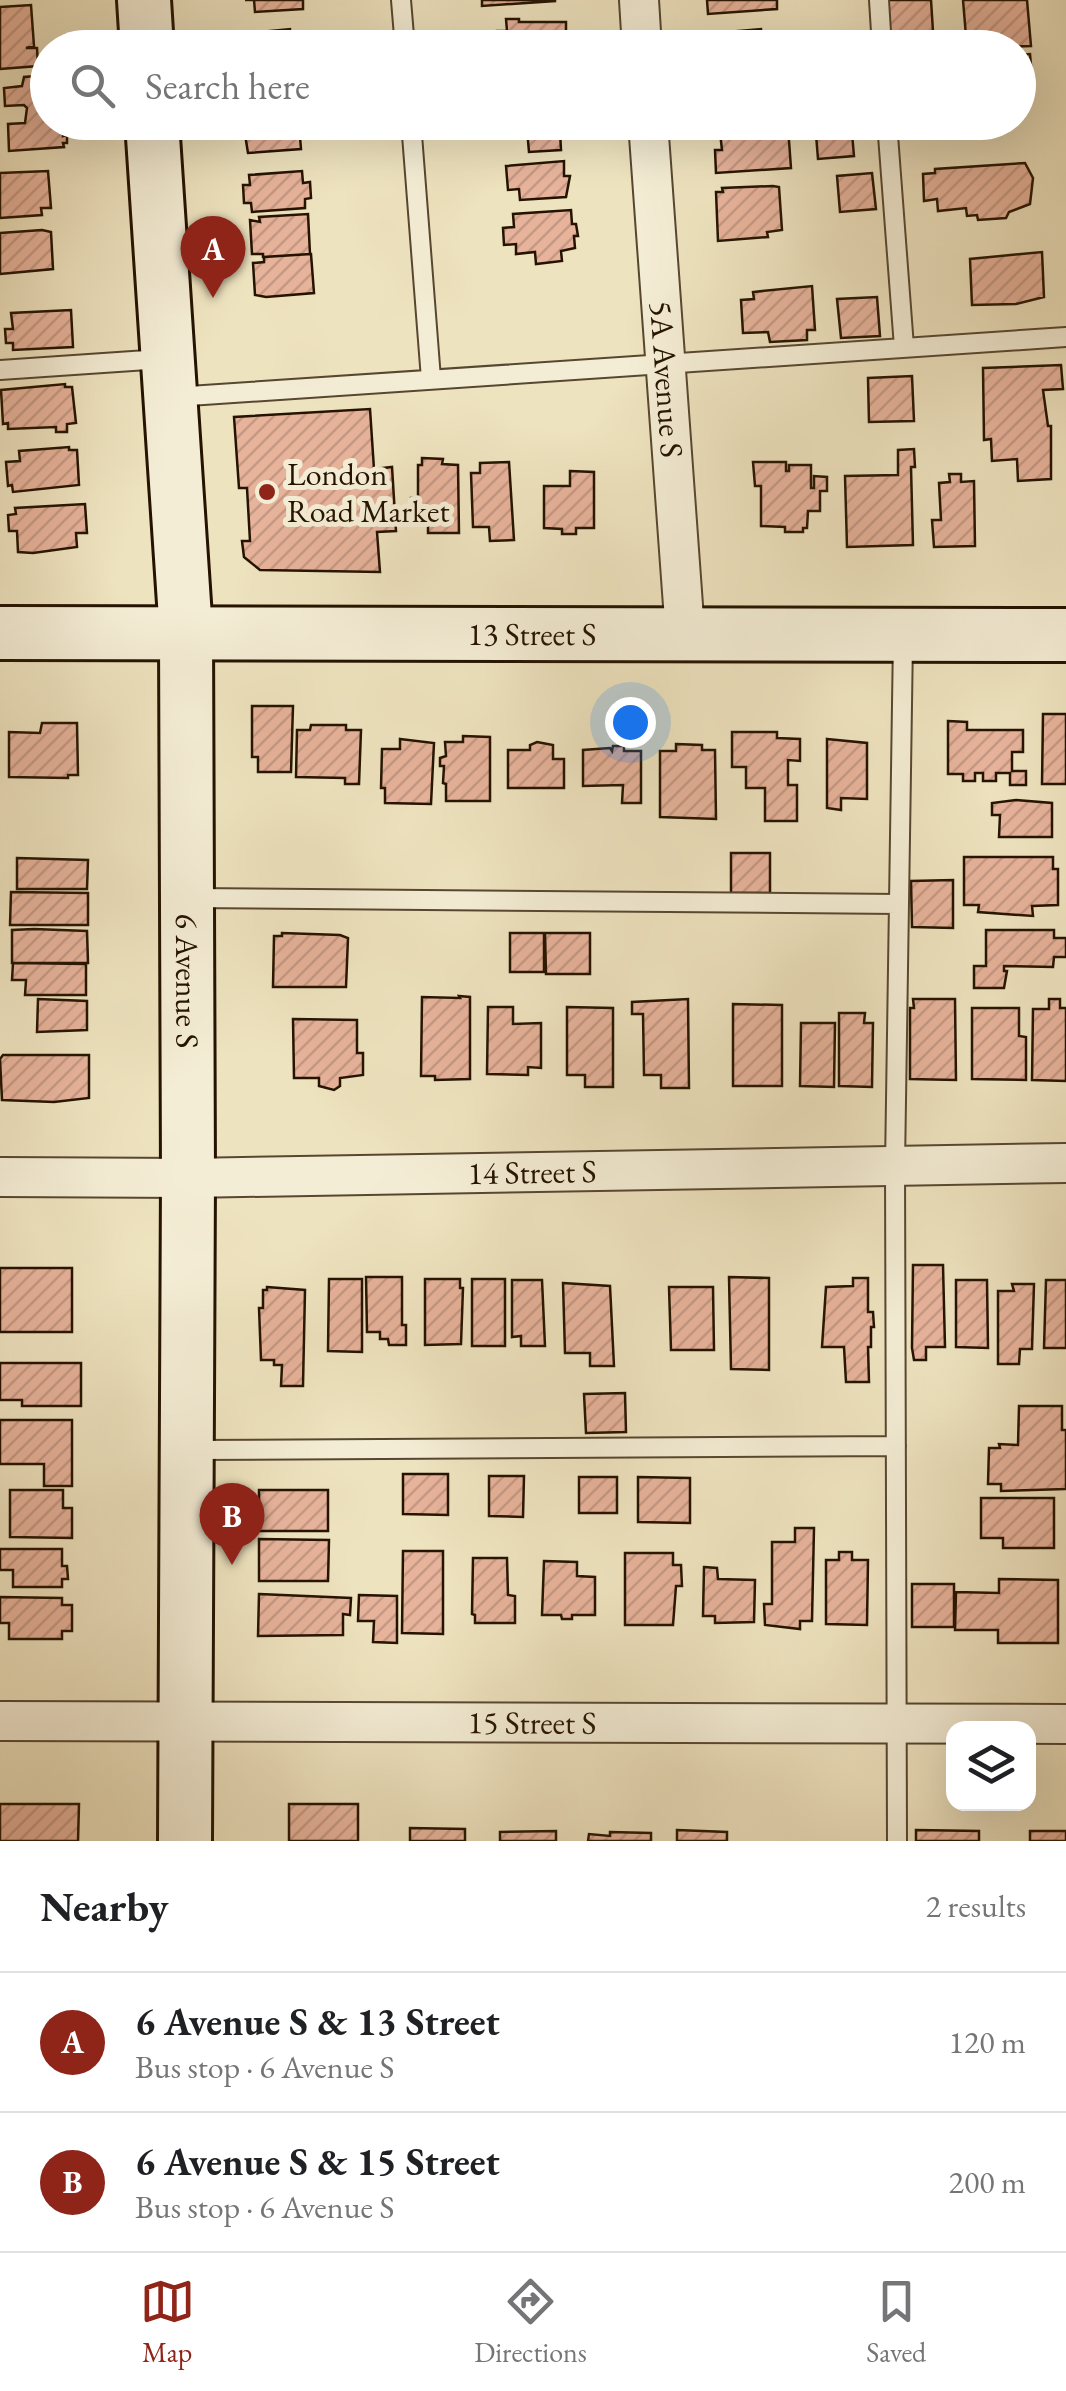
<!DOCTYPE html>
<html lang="en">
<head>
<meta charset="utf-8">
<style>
	body { margin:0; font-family:"EB Garamond",serif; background:#f2f2f2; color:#202124 }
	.controls { position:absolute; right:30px; bottom:30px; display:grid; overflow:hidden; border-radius:20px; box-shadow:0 10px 40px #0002 }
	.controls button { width:90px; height:90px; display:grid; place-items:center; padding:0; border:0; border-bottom:2px solid #e0e0e0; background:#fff; color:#202124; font:50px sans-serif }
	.you { position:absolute; left:630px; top:722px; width:35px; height:35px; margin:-25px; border:8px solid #fff; border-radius:50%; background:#1a73e8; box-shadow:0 0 0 15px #1a73e833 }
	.badge { display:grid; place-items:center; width:65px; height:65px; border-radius:50%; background:#8f2418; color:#fff; font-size:32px; font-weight:700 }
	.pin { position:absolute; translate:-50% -82px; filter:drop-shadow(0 2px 5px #0008) }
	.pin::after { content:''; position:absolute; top:52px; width:35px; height:30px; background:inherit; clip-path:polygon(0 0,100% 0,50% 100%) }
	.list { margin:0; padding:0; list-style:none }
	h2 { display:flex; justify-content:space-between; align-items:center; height:130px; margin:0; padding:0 40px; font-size:42px }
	h2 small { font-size:32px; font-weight:400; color:#757577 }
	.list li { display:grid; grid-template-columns:65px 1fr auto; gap:30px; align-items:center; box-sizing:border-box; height:140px; padding:0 40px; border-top:2px solid #e0e0e0 }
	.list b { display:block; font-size:38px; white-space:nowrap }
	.list p { margin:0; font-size:32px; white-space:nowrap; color:#757577 }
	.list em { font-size:32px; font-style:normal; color:#757577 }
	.icon { flex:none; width:55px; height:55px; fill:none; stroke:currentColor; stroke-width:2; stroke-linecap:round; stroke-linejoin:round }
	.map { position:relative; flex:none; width:1066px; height:1841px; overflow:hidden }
	.search { position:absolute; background:#fff; box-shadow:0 10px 40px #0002; left:30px; right:30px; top:30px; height:110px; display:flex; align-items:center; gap:25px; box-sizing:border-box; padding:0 35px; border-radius:55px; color:#757577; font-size:38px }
	.sheet { height:410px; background:#fff }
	nav { display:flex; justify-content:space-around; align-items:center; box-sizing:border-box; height:140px; border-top:2px solid #e0e0e0; background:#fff; font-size:28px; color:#757577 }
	nav a { display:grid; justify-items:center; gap:5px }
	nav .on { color:#8f2418 }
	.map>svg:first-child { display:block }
	.building { fill:url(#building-hatch); stroke:#251300; stroke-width:2.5 }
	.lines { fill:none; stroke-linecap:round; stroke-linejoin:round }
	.lane-casing { stroke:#574730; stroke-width:22 }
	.street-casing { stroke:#574730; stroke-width:42 }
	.secondary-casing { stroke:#251300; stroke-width:58 }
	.lane { stroke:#f4edd5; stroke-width:18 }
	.street { stroke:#f4edd5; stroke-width:38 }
	.secondary { stroke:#f4edd5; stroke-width:52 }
	.poi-dot { fill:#8f2418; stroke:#f4edd5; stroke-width:4 }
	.labels { text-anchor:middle; stroke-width:10; stroke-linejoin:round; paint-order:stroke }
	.street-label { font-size:32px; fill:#251300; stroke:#f4edd5 }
	.poi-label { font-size:32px; fill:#251300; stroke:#f4edd5; text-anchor:start }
</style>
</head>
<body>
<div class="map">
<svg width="1066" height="1841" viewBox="0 0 1066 1841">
	<defs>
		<pattern id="building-hatch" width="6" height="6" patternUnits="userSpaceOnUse" patternTransform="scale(2.5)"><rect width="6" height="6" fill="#e7b39b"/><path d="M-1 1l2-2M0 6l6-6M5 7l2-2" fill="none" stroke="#c69984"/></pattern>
	</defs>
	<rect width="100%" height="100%" fill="#eee3bf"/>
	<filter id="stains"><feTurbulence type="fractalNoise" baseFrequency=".002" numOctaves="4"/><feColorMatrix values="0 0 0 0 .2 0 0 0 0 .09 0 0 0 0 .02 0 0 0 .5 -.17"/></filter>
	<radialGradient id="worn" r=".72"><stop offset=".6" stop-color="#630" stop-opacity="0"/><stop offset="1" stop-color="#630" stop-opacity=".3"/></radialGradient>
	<!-- building -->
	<path class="building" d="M245,0h58v9l-48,3 -1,-12z
		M482,0h73v1l-73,5z
		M707,0h70v9l-69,5z
		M888,0h43l3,47 -44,1z
		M963,0h64l4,46 -64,2z
		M31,5l3,41 -8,2h11l1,18 -38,3v-62z
		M506,19h13v3h47v26h-71l-4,-4 6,-3v-10h10z
		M290,29l1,11 12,-1 1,9h-46v-5l13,-1 -2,-11z
		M761,29l1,11h9l1,8h-54l-2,-15z
		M1030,54l2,22 -14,2v-23z
		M48,75v47h17l-2,14 4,-1v8h-4l1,4 -55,4 -1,-27 17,-1 2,-15 -3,-3 -19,1 -1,-18 18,-2 2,-9z
		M243,122h63l-7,3 2,24 -53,4z
		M507,122h59v8l-6,1 1,19 -32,2 -2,-23 -20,2z
		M815,122h36l3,34 -36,3z
		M788,127l3,41 -75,5 -1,-23h7l-2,-18z
		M564,161v15h6l-4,21 -46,3 -1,-11 -11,1 -2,-24z
		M1025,163l8,15 -3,26 -21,8 -3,6 -28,2 -1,-5 -10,1 -1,-8 -28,3 -1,-12 -13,2 -1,-27 12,-1v-4z
		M48,171l3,37h-10l1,7 -42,3v-45z
		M302,171l1,12 7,-1 1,16 -6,1v9l-53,4 -1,-9h-7l-1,-18h7l-1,-10z
		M872,173l4,36 -36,3 -3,-36z
		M773,186l6,1 3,43 -15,2 1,5 -50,4 -2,-49h7l-1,-4z
		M571,210l1,14h4l2,12h-4l1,12 -14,3 1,10 -26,3 -1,-12 -19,2v-10l-12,1 -1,-17 11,-1 -1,-13z
		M308,214l2,40 -47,3v-3h-11l-2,-34 10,2 -1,-5z
		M42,230l9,2 2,37 -53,5v-41z
		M1042,252l2,45 -28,7 -44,1 -2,-46z
		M311,254l3,39 -48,4 -11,-2 -2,-32 11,-1v-5z
		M812,286l3,44h-8v10l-37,2 -2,-10 -25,1 -2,-33 13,-1 -1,-7z
		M877,297l3,39 -39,2 -4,-39z
		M71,310l2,37 -60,3v-7h-7l-1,-14h8l-2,-16z
		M1061,365l2,24 -20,1 5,36h3v53l-33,2 -1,-22 -25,2 -1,-22 -7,1 -1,-72z
		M912,376l2,45 -45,1 -1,-44z
		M65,384v3h7l4,36 -9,1v8h-11v-5l-48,2v-6l-5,1 -2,-34z
		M370,409l4,60 18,-2 4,64 -19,1 3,40 -120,-2 -16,-13 -2,-16h8l-3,-53h-8l-5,-71z
		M69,447v3h8l2,35 -66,7 -1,-7 -4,1 -2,-24 14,-1 -1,-10z
		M914,449l1,18h-4l2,78 -66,2 -2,-71 53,-1v-25z
		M422,458l21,1 -1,5 16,1 1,68h-31v-11l-17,-1v-23h7v-33h4z
		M509,462l5,78 -24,1 -1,-14h-16l-2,-54h9v-10z
		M753,462h33v9h3v-6h22v23h3v-12l13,1v14h-7v20h-12l-1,17h-4v4h-18v-5l-24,-1v-40h-6z
		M570,471l24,1v56h-18v6h-14v-5l-18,-1v-42h26z
		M949,474h12v8l13,-1 1,65 -41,1 -2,-27h9l-2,-37 11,-1z
		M85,504l2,29h-11l1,14 -44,6 -15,-1 -1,-21h-8l-1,-16 8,-1 -1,-6z
		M252,706h41l-2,66h-33v-15h-6z
		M1043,714h23v70h-24z
		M948,721l19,1v8h56v22h-11v19h14v14h-16v-12h-14v8h-13v-8h-8v8h-12v-7h-15z
		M42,723h35l1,52h-10v3l-59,-1v-45l31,1z
		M311,725h35v5h15l-2,54h-14v-6l-49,-1 1,-47h13z
		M732,732h45v6l23,1v22l-12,-1v25h9v36h-32v-33h-19v-21h-14z
		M463,736l27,1v64h-44v-17l-3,-1 1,-17h-4v-8l6,-2 -1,-14h18z
		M400,739l34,4 -3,61 -46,-1v-15h-4l1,-39h18z
		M827,739l40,4v56l-26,-1v12l-14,-2z
		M537,742l16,3v14h11v29h-56v-38h22v-5z
		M676,744l26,1v5h13l1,69 -56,-2v-66h16z
		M613,746h11v5h17v52h-19l1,-18 -40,1v-36l27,-2 2,3z
		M1016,800l36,3v34h-53l1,-22h-8v-12z
		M731,853h39v40h-39z
		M964,857h89v12h5v36l-26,1 1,10 -55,-4 1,-7h-15z
		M17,858l71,2 -1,29h-70z
		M953,880v48l-41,-1 -1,-46z
		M11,892l77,1v32h-78z
		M34,929l53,2 1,32h-76v-33z
		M986,930h68v8h12v19h-12l-1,10 -49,-1v5h3l-3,17h-30v-22h12z
		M282,933l58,2 8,3 -2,49h-73l1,-51h8z
		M510,933h34v39h-34z
		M545,933h45v41h-44z
		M13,963l73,1v31h-61l1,-15h-14z
		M459,996l11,1v82l-35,1v-4h-14l1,-79 38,1z
		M38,999l49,2v29l-50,2z
		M688,999l1,89h-28v-13h-17l-1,-61h-11v-12z
		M913,999h42l1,81 -46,-1v-71h4z
		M1049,999h11v9h6v73l-34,-1 1,-71h16z
		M733,1004l49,1v81h-49z
		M488,1007h25v17l28,-1v45l-13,-1v8l-41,-1z
		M567,1007l46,1v79h-28v-12h-18z
		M972,1008h47v28l7,1v43l-54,-1z
		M839,1013h26l-1,10h9l-1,64 -33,-1z
		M293,1019l64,1v33h6v22l-23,3v8l-6,4 -15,-4v-8h-25z
		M801,1023h34l-1,64 -34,-1z
		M3,1055h86v43l-35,4 -52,-2 -2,-41z
		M913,1265h30l2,82h-19v13h-12l-2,-12z
		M0,1268h72v64h-72z
		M366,1277h36v48h4v20h-17l-1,-6h-8v-7h-13z
		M729,1277l40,1v92l-38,-1z
		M853,1278h15v34h5l1,15h-3v20h-3l1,35h-23l-2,-35h-22l4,-60 27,-1z
		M329,1279h33v73l-34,-1z
		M425,1279h35v9h3l-2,56 -36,1z
		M472,1279h33v67h-33z
		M512,1280h30l3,66h-24v-10l-9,1z
		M956,1280h31l1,68 -32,-1z
		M1046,1280h20v68h-22z
		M563,1283l47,3 4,80h-24v-13h-25z
		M1012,1284h22l-2,65h-12l-1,15h-21v-73h16z
		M267,1287l38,3 -2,96h-22l1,-21h-8v-5h-13l-2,-52h4v-18h4z
		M669,1287h44l1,63h-43z
		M0,1363h81v43h-59v-6h-22z
		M625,1393l1,39 -40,1 -2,-39z
		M1019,1406h43v24h4v59l-65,2v-7h-13l1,-36h11l-1,-4 19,1z
		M0,1420h72v66h-28v-22h-44z
		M403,1474h45v41l-45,-1z
		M489,1476h35l-1,41 -34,-1z
		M579,1477h38v36h-38z
		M638,1477l52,1v45l-52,-1z
		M10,1490h53v18h9v30l-62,-1z
		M259,1490h69v41h-69z
		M981,1498h73v50h-51v-10h-22z
		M795,1528h19l-2,93h-12v8l-35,-4 -1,-21h8v-62h23z
		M259,1539l70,1 -1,41h-69z
		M0,1549h62v17h5l1,13h-6v8h-49v-17h-13z
		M403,1551h40v83l-41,-1z
		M839,1552h13v8h16l-1,65 -41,-1v-64h13z
		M625,1553h48v12h8l1,21h-6l-3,39h-48z
		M473,1558h34l1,37 7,1v27h-40v-8l-3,-1z
		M544,1561l33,1v14l18,1v38h-23v4h-10l-1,-4h-19z
		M704,1567l13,1 1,11 37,1 -1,42 -39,1v-7h-12z
		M999,1579l59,1v63h-60v-13h-43l1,-38 43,1z
		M912,1584h42v43h-42z
		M259,1594l92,4 -1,17 -7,-1v21l-85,1z
		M359,1595l38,1v47l-24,-1 1,-21h-16z
		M0,1597l62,1v7h10v26h-10v8h-53v-16h-9z
		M0,1804h79l-1,37h-78z
		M289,1804h69v37h-69z
		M410,1828l55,1v12h-55z
		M677,1830l50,2v9h-50z
		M916,1830l63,1v10h-63z
		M556,1831v10h-56v-9z
		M1030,1831h36v10h-36z
		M610,1832l41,1v8h-63l1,-7 21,2z"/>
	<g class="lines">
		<defs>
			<path id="lane" d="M401,0l4,48
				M879,0l3,48
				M411,122l20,257
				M887,122l17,225
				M0,370l162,-11
				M174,397l892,-60
				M189,898l710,6
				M192,1450l704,-4
				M897,1841l-2,-675 8,-527"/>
			<g id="street">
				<path d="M639,0l3,48"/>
				<path id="s1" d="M648,122l37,511"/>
				<path id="s2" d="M0,1177l188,1 878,-15"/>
				<path id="s3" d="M0,1721l1066,3"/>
			</g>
			<g id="secondary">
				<path d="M144,0l3,48"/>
				<path id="s4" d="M152,122l34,511 2,545 -3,663"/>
				<path id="s5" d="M0,633l1066,2"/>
			</g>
		</defs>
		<!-- lane casing -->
		<use href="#lane" class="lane-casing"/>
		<!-- street casing -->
		<use href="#street" class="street-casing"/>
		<!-- secondary casing -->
		<use href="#secondary" class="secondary-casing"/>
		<!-- lane -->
		<use href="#lane" class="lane"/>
		<!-- street -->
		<use href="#street" class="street"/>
		<!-- secondary -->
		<use href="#secondary" class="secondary"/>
	</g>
	<!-- markers -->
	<circle class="poi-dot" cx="267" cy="492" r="10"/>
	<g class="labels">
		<!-- street labels -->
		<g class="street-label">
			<text dy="11" stroke="none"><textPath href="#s1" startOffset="258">5A Avenue S</textPath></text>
			<text dy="11" stroke="none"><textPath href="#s5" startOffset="532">13 Street S</textPath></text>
			<text dy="11" stroke="none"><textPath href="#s4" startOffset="860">6 Avenue S</textPath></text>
			<text dy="11" stroke="none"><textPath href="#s2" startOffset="532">14 Street S</textPath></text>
			<text dy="11" stroke="none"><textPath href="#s3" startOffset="532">15 Street S</textPath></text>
		</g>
		<!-- poi labels -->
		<g class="poi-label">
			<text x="287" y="485">London<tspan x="287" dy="37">Road Market</tspan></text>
		</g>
	</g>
	<rect width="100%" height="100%" filter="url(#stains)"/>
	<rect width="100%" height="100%" fill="url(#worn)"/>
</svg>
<div class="controls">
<button><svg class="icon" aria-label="layers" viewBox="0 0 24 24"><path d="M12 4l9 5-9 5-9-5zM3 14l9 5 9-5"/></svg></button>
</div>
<div class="you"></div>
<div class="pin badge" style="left:213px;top:298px">A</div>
<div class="pin badge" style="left:232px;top:1565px">B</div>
<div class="search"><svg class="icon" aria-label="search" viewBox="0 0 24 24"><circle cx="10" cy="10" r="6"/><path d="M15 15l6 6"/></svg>Search here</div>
</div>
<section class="sheet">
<h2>Nearby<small>2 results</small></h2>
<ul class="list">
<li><span class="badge">A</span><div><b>6 Avenue S &amp; 13 Street</b><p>Bus stop · 6 Avenue S</p></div><em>120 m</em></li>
<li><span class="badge">B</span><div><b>6 Avenue S &amp; 15 Street</b><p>Bus stop · 6 Avenue S</p></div><em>200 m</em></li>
</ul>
</section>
<nav>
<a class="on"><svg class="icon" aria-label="map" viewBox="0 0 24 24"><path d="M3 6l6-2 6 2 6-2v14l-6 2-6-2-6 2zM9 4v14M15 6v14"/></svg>Map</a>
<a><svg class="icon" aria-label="directions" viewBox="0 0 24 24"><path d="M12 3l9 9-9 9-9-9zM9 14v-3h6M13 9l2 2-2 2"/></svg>Directions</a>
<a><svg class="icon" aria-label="saved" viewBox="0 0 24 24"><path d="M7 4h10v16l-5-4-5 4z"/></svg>Saved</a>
</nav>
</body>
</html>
